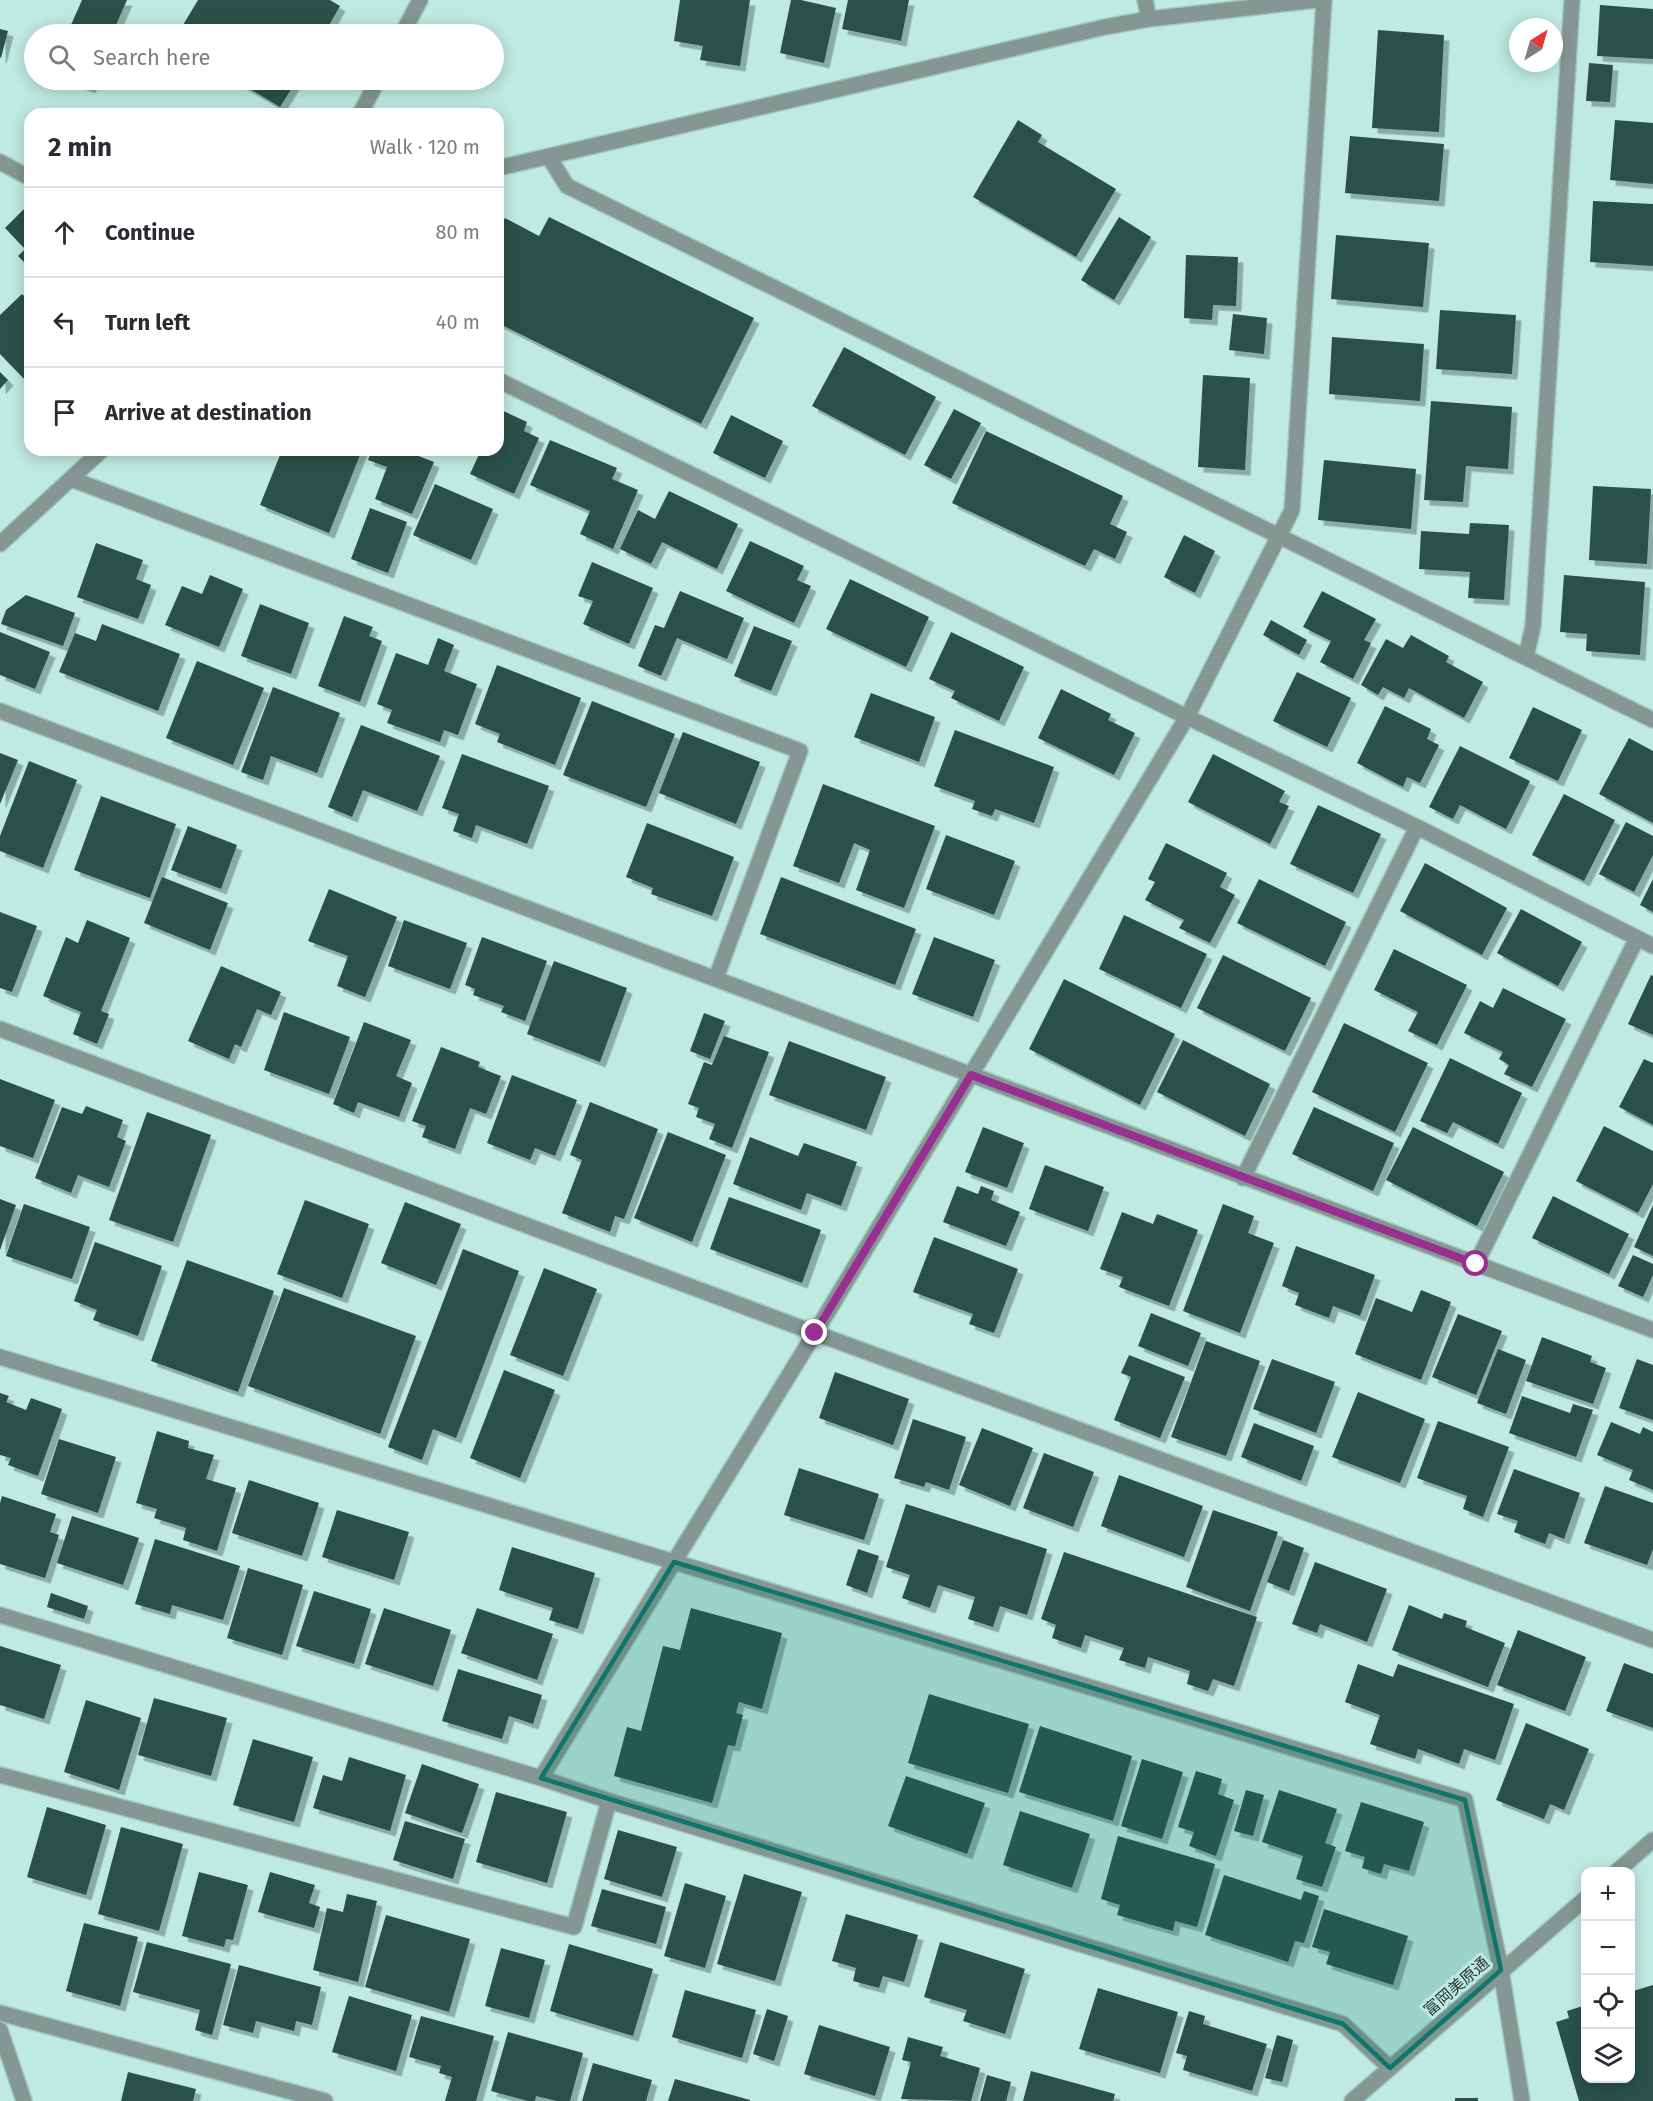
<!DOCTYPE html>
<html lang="en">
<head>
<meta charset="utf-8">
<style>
	body { margin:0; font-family:"Fira Sans","Noto Sans JP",sans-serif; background:#f2f2f3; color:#2b2b33 }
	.controls { position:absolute; right:18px; bottom:18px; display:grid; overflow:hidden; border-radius:12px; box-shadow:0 3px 15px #0003 }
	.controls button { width:54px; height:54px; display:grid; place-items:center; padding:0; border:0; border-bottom:2px solid #e1e1e2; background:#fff; color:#2b2b33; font:30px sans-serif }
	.compass { position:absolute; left:1509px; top:18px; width:54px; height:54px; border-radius:50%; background:#fff; box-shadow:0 3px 15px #0003; rotate:37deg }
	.stop { position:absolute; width:18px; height:18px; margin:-14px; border:4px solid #992f91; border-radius:50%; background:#fff }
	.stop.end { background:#992f91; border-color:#fff; box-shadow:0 2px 6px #0008 }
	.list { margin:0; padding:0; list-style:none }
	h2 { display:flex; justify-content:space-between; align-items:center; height:78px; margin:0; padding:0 24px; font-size:26px }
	h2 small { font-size:20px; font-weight:400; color:#7c7c81 }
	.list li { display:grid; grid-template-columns:39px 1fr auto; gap:18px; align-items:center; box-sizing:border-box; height:90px; padding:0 24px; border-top:2px solid #e1e1e2 }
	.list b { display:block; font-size:22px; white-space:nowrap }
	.list em { font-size:20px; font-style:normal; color:#7c7c81 }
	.icon { flex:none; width:33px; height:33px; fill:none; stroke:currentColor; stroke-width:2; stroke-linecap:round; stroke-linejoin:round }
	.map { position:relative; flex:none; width:1653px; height:2101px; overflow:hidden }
	.search { position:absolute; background:#fff; box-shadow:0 3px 15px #0003; left:24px; top:24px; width:480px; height:66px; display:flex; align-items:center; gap:15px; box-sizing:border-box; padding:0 21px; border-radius:33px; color:#7c7c81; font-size:22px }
	.panel { position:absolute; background:#fff; box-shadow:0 3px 15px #0003; left:24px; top:108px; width:480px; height:348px; border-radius:18px }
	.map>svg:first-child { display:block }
	.building { fill:#2a514a; filter:url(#shadow) }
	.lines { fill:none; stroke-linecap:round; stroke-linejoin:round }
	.minor-casing { stroke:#a0c6be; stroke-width:18 }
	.minor { stroke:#859793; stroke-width:15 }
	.route { stroke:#992f91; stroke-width:8 }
	.marked { fill:#0f766e; fill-opacity:0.2; stroke:#0f766e; stroke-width:4.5; stroke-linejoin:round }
	.labels { text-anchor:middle; stroke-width:6; stroke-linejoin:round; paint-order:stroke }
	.street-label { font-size:16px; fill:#273834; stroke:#beeae1 }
</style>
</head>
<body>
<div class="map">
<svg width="1653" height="2101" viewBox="0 0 1653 2101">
	<defs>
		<filter id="shadow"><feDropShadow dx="5.5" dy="5.5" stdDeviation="0" flood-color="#0004"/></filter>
	</defs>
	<rect width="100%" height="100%" fill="#beeae1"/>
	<!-- building -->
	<path class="building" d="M82,0h45l-15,34h-45z
		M198,0h132l10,6 -16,28h-126l-15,-9z
		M680,0h70l-10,66 -40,-6 3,-14 -29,-5z
		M791,0h10l35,8 -12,55 -44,-10z
		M848,0h61l-8,41 -59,-12z
		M1600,5l53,4v50l-56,-3z
		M0,29l8,2 -7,27 -1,-1z
		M1378,30l66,5 -5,97 -67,-4z
		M1589,63l24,2 -3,37 -24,-1z
		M68,80h25l-3,8z
		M239,80h58l-17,27 -42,-25z
		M1018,120l24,15 -4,7 78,47 -40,68 -103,-60z
		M1615,120l38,3v61l-43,-4z
		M1350,136l94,8 -5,57 -94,-8z
		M1593,201l60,3v62l-63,-4z
		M26,207l4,4v57l-12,-12 7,-7 -20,-21z
		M549,217l205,101 -53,106 -203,-101 6,-15 -6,-3v-73l7,-14 34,18z
		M1119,217l32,20 -37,63 -33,-20z
		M1336,235l93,8 -6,64 -92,-8z
		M1186,255l52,2 -2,49 -23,-1 -1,15 -28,-2z
		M22,294l8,8v83l-30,-31v-39z
		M1440,310l76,5 -4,59 -76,-5z
		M1233,314l34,4 -3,36 -35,-4z
		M1332,337l92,7 -4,57 -91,-7z
		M844,347l92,50 -31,58 -93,-49z
		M0,372l8,8 -8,9z
		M1203,375l47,3 -5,92 -47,-3z
		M1431,401l81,6 -4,62 -42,-3 -3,36 -39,-2z
		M499,409l28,13 -3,9 15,7 -25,56 -44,-20 11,-24h17z
		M954,409l27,14 -30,56 -27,-14z
		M731,415l52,26 -18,37 -52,-25z
		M986,431l137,65 -13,28 17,8 -12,27 -21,-10 -9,17 -133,-63z
		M550,440l67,28 -5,11 26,11 -25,59 -33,-15 10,-23 -60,-26z
		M282,450h80l-33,83 -69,-28z
		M372,450h31l31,12 -22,52 -37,-15 12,-32 -19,-7z
		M1324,460l92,9 -5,60 -93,-9z
		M435,484l58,25 -22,51 -58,-25z
		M1593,486l58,3 -4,75 -58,-4z
		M669,491l69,33 -21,45 -55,-27 -11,22 -31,-15 18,-39 17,9z
		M370,508l37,14 -19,51 -37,-14z
		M1470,523l39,2 -5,75 -36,-2 2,-26 -51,-3 2,-38 48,3z
		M1184,535l31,16 -20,42 -31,-16z
		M750,541l54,25 -7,14 14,6 -17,37 -68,-32z
		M96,543l47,17 -7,19 15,6 -13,34 -61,-22z
		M592,562l61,26 -24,56 -46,-20 10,-23 -15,-5z
		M210,575l33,14 -24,58 -54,-22 17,-39 20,8z
		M1564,575l81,7 -5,73 -54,-4 1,-17 -27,-2z
		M850,579l79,38 -23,50 -80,-38z
		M680,591l64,27 -17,41 -50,-21 -16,38 -23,-10 17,-41 9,3z
		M1322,591l54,28 -12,21 7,3 -18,36 -33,-17 11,-21 -28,-14z
		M26,595l49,18 -12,33 -62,-22 5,-14z
		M260,604l49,19 -18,51 -50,-18z
		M344,616l29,11 -4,9 13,5 -22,61 -42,-16z
		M1271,620l36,20 -8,15 -36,-20z
		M102,624l78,30 -22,57 -99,-39 16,-39 21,8z
		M754,626l38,15 -21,50 -37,-15z
		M0,632l50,20 -15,37 -35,-14z
		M951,632l73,35 -25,54 -48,-23 4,-7 -26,-12z
		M1411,635l38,21 -3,6 37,20 -19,36 -55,-30 -5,10 -21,-11 -5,8 -17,-10 25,-46 17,9z
		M438,638l16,7 -10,26 33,13 -19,51 -14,-5 -4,12 -53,-19 5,-13 -15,-6 19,-51 32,12z
		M197,661l67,27 -31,77 -67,-27z
		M497,665l84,33 -26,67 -58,-23 3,-8 -25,-10z
		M1297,672l54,26 -24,49 -54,-26z
		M273,687l67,26 -23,60 -46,-17 -8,24 -22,-8z
		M1061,689l50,25 -3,6 27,13 -21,42 -76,-37z
		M871,693l64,24 -16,45 -65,-25z
		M592,701l83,33 -29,73 -83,-32z
		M1385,706l46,23 -4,10 12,6 -19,38 -13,-6 -4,10 -46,-24z
		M1533,707l49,23 -24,51 -49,-23z
		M361,725l79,31 -23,55 -54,-21 -11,27 -24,-10z
		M955,730l99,37 -20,56 -39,-14 -3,7 -20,-7 3,-8 -41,-15z
		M683,732l77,30 -24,62 -77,-31z
		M1629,738l24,13v72l-54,-29z
		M1460,746l70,35 -24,48 -46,-24 -7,14 -24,-12z
		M0,753l18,7 -18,44z
		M462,754l87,32 -22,58 -51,-19 -4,13 -19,-7 6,-17 -17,-6z
		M1213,754l72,37 -6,11 10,4 -19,38 -82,-42z
		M29,761l48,19 -34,88 -43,-17v-15z
		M823,784l112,42 -31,82 -48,-18 14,-40 -16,-7 -15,40 -46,-17z
		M1564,794l51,26 -31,61 -52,-26z
		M101,796l75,28 -26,74 -76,-28z
		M1318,805l63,29 -28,59 -63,-29z
		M1626,822l27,14v19l-19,37 -35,-18z
		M647,823l87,34 -22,59 -61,-22 2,-6 -27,-11z
		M188,826l49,19 -16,44 -50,-19z
		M946,835l69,26 -21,54 -68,-26z
		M1166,843l61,30 -7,14 15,8 -25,48 -31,-15 5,-8 -39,-20 10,-18 -7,-3z
		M1425,863l82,45 -25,47 -82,-44z
		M162,877l66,26 -18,47 -66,-27z
		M781,877l135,52 -21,56 -135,-51z
		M1259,879l87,43 -21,44 -88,-43z
		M1653,879v33l-13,-7z
		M329,889l68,28 -32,80 -28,-11 11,-30 -40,-15z
		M1521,909l61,33 -24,44 -61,-33z
		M0,912l37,14 -25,66 -12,-4z
		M1124,915l83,39 -26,54 -82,-39z
		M87,920l43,18 -29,73 8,3 -12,30 -24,-10 8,-22 -38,-16 23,-59 12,6z
		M404,920l63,23 -17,46 -62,-23z
		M482,937l65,24 -22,60 -24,-9 3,-6 -31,-11 2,-6 -10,-4z
		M934,937l61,23 -22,57 -61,-23z
		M1394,949l73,36 -30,60 -29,-14 10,-19 -44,-22z
		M1223,955l88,43 -26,53 -88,-43z
		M554,961l73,27 -27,74 -73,-28z
		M221,966l60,26 -10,23 -14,-6 -16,38 -6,-3 -6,15 -41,-18z
		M1651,975l2,1v59l-25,-11z
		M1064,979l111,55 -35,71 -111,-56z
		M1503,988l63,31 -34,68 -28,-13 5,-9 -10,-6 4,-7 -39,-19 16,-32 13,7z
		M284,1012l66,25 -21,57 -65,-24z
		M704,1013l21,8 -15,38 -20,-8z
		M364,1022l47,18 -15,36 16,7 -13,34 -41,-15 -4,11 -21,-9z
		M1344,1023l84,40 -33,69 -83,-40z
		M724,1036l45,16 -37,96 -23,-9 6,-15 -19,-7 3,-9 -11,-4 16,-42 8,3z
		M1183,1040l87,44 -25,52 -88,-44z
		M789,1041l97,36 -20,53 -97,-35z
		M441,1047l39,15 -2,5 23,9 -15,38 -16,-6 -15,41 -33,-12 4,-11 -14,-5z
		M1450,1058l72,35 -24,51 -45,-22 -6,11 -27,-12z
		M1644,1059l9,4v62l-34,-18z
		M512,1075l65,25 -22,56 -20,-8 -5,12 -43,-17z
		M0,1079l55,21 -22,58 -33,-12z
		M590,1102l68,27 -34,90 -9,-3 -5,16 -48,-19 20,-53 -12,-5z
		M86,1106l37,14 -6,17 9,4 -17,46 -31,-12 -7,18 -36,-15 27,-71 20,7z
		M1314,1107l80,36 -21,48 -81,-37z
		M147,1112l64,23 -38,107 -64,-22z
		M1604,1126l49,25v33l-15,29 -62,-32z
		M983,1127l41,16 -17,45 -42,-16z
		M1413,1127l91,45 -27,54 -91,-46z
		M668,1132l58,23 -34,87 -58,-24z
		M750,1137l48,19 6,-13 53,19 -16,44 -34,-13 -6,17 -68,-26z
		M1045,1165l59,22 -16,44 -59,-22z
		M957,1186l21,8 3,-8 13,5 -3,9 29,12 -14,34 -63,-24z
		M1553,1196l76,38 -20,40 -77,-36z
		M729,1197l92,33 -19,53 -92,-34z
		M0,1199l16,6 -16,45z
		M305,1200l64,24 -27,74 -65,-24z
		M405,1202l56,22 -25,61 -55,-22z
		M24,1204l66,23 -18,52 -66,-23z
		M1223,1204l31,12 -6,17 26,10 -34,90 -57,-22z
		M1653,1205v51l-19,-9z
		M1122,1212l31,12 4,-10 41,16 -29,76 -50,-19 4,-10 -23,-8z
		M934,1237l84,32 -24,64 -25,-9 4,-10 -60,-22z
		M95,1242l67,24 -24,70 -45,-16 4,-10 -23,-9z
		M1296,1246l79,29 -15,41 -27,-10 -4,12 -34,-13 4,-12 -17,-7z
		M463,1249l56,22 -63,167 -23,-9 -11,31 -34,-13z
		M1633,1255l20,9v11l-10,22 -25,-11z
		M187,1260l87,31 -36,101 -87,-31z
		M544,1268l53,21 -34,87 -53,-21z
		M284,1288l132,48 -36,98 -132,-48z
		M1421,1290l30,12 -30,78 -66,-26 21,-56 36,14z
		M1151,1313l50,20 -13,33 -50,-20z
		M1458,1314l44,17 -26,64 -44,-18z
		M1542,1337l50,19 -2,6 16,6 -13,36 -67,-23z
		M1206,1341l54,20 -34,95 -55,-19z
		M1498,1349l28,11 -20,54 -29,-11z
		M1129,1355l56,22 -25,61 -46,-18 17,-43 -10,-4z
		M1272,1359l63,23 -19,51 -63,-24z
		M1637,1359l16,6v55l-34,-12z
		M504,1370l51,20 -35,88 -50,-20z
		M835,1372l74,27 -16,46 -74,-27z
		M1358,1392l67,27 -25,64 -68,-26z
		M0,1393l9,3 -3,6 20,8 5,-12 31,11 -24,67 -30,-11 3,-7 -11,-3z
		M1522,1396l48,17 3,-9 20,6 -17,47 -67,-24z
		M913,1419l53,18 -17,53 -23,-8 -2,5 -30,-9z
		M1438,1421l71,26 -26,70 -20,-8 4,-13 -50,-18z
		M1611,1422l29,12 3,-7 10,5v58l-24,-10 4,-10 -36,-15z
		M1254,1423l60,23 -13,35 -60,-24z
		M982,1428l51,20 -23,58 -51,-21z
		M157,1431l32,10 -1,7 26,7 -8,24 30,9 -19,63 -34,-11 3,-12 -32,-10 3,-9 -21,-6z
		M59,1439l57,18 -18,56 -57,-19z
		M1044,1453l50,19 -21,55 -50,-19z
		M799,1468l80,26 -15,46 -80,-25z
		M1514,1469l66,24 -16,46 -15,-6 -4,11 -31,-12 4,-11 -21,-7z
		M1119,1475l84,31 -19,51 -83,-31z
		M249,1480l70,23 -17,53 -70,-23z
		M1605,1486l48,17v46l-6,16 -63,-22z
		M2,1496l54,18 -6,18 9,3 -14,43 -45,-14v-61z
		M906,1504l141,45 -20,66 -27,-9 -7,21 -25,-8 7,-22 -37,-12 -8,23 -28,-10 8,-23 -24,-8z
		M337,1510l72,22 -15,48 -72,-23z
		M1213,1510l65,22 -28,79 -64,-24z
		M72,1516l67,22 -16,47 -66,-22z
		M155,1539l85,27 -17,54 -51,-15 -2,9 -35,-10z
		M1283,1540l21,8 -15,43 -22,-9z
		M512,1547l83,26 -17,56 -29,-9 4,-12 -54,-18z
		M858,1549l21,7 -12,37 -21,-8z
		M1064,1552l193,65 -23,69 -21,-7 -5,12 -21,-7 3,-13 -42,-14 -3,11 -26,-8 5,-12 -39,-13 -4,13 -29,-10 4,-13 -15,-6z
		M1315,1562l72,27 -20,53 -47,-18 -3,9 -25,-9z
		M248,1568l55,17 -21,70 -55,-17z
		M314,1591l57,18 -17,55 -58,-18z
		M51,1593l37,13 -4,13 -37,-12z
		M1409,1605l33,14 2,-6 23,8 -2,6 40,16 -17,44 -96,-37z
		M384,1608l67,22 -18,56 -68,-22z
		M477,1608l76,26 -16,46 -76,-27z
		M691,1608l91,25 -20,76 -23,-7 -3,11 7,2 -8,31 -7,-1 -16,58 -98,-27 13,-49 14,4 22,-85 17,4z
		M1518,1630l68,27 -21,54 -68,-26z
		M0,1646l61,19 -17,54 -44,-14z
		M1624,1663l29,11v54l-47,-17z
		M1358,1664l35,13 5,-13 116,40 -19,56 -31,-11 -5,15 -41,-15 -3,10 -45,-15 10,-29 -35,-13z
		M458,1669l84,26 -9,29 -24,-8 -7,23 -60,-18z
		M929,1694l100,30 -21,69 -100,-30z
		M154,1698l73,20 -16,58 -73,-21z
		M86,1700l55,18 -22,72 -55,-18z
		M1526,1723l63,26 -25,61 -14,-6 -6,15 -48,-19z
		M1040,1726l92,30 -19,65 -94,-29z
		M253,1739l60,18 -19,65 -61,-17z
		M349,1757l57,18 -16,56 -77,-23 10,-33 19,6z
		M1142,1759l41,13 -21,67 -41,-13z
		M422,1764l57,20 -17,49 -57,-20z
		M1196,1771l26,8 -4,15 16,6 -18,56 -27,-10 5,-14 -16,-5z
		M906,1776l79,27 -18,51 -79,-28z
		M1246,1790l18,5 -11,41 -19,-5z
		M1279,1790l58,19 -12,34 11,4 -14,40 -26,-8 7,-23 -41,-14z
		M496,1792l71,20 -20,71 -71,-21z
		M1361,1802l63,20 -15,49 -25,-7 -3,10 -19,-6 3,-11 -20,-6z
		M47,1807l59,18 -20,70 -59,-18z
		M1020,1811l70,23 -18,54 -69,-23z
		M405,1821l60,18 -12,40 -60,-19z
		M121,1827l62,17 -24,87 -61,-17z
		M618,1830l59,17 -15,50 -58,-18z
		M1118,1836l97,28 -18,63 -22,-6 -2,10 -56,-16 3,-10 -19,-6z
		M199,1872l49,13 -15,55 -7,-1 -2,8 -42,-11z
		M270,1872l45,13 -6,18 11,4 -6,21 -56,-16z
		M744,1874l58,18 -27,89 -58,-17z
		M1224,1875l77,25 3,-9 15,5 -15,47 -9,-2 -7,21 -83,-27z
		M685,1883l41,13 -21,72 -41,-12z
		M602,1889l64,18 -10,37 -65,-18z
		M347,1894l30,7 -19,81 -45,-12 14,-62 16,4z
		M1324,1909l84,27 -15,49 -67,-21 4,-12 -18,-5z
		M846,1914l72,21 -14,47 -21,-6 -4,12 -26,-7 3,-13 -24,-7z
		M386,1915l84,24 -21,73 -84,-25z
		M84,1923l54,14 -18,69 -54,-15z
		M147,1942l84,22 -19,71 -17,-5 5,-20 -67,-18z
		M940,1942l85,27 -20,65 -42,-13 4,-11 -43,-13z
		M569,1944l84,25 -20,67 -83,-25z
		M501,1948l44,12 -16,58 -44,-12z
		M239,1965l82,22 -9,38 -16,-4 -2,10 -38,-10 -3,12 -30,-8z
		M1653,1985v116h-74l-23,-79 13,-4 -2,-7 19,-6v73h44v-86z
		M1098,1988l80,24 -18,61 -81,-24z
		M685,1990l71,20 -14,48 -70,-21z
		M349,1996l63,19 -16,56 -64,-19z
		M767,2009l21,7 -14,45 -21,-7z
		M1189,2011l16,5 -2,8 64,20 -15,47 -69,-21 4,-14 -11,-3z
		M421,2016l73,20 -18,65h-31l7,-24 -13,-4 2,-7 -32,-9z
		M819,2025l71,22 -15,49 -71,-22z
		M508,2032l75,21 -13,48h-13l-21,-5 -1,5h-7l-37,-10z
		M1277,2035l16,5 -11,42 -17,-4z
		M908,2037l35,10 -3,9 40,12 -9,33 -70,-2 10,-37 -9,-2z
		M593,2063l59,17 -6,21h-64z
		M1031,2071l84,23 -2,7h-90z
		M128,2072l68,17 -3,12h-72z
		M987,2075l24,7 -5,19h-26z
		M675,2079l75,21v1h-82z
		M1455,2098h23v3h-23z"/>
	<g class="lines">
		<defs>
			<path id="minor" d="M1145,0l4,19
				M402,34l18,-34
				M360,114l18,-34
				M549,157l18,29 1086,534
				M0,162l30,16
				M498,168l607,-141 44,-8 168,-19
				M498,380l689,337 230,110 236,119
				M71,479l729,272 -84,227
				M0,544l102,-94
				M1526,657l7,-31 39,-626
				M0,711l1653,619
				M0,1029l815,304 838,307
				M1243,1178l174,-351
				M1476,1264l161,-326
				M0,1357l674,205 791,238 36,170 21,131
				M0,1615l541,163 68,23 734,223 47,44
				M0,1775l574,152 35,-126
				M541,1778l274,-445 372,-616 105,-207 32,-510
				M1616,1872l37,-32
				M0,2013l325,88
				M0,2030l24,71
				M1352,2101l234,-203"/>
		</defs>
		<!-- minor casing -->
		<use href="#minor" class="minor-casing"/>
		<!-- minor -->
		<use href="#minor" class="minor"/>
	</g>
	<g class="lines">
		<!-- route -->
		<path class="route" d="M815,1333l156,-258 505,189"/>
	</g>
	<!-- marked area -->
	<path class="marked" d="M674,1562l791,238 36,170 -111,98 -47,-44 -802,-246z"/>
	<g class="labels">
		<!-- street labels -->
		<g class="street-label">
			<text transform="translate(1456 1986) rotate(-41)" y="6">富岡美原通</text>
		</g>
	</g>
</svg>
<div class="controls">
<button>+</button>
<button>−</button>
<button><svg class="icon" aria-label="locate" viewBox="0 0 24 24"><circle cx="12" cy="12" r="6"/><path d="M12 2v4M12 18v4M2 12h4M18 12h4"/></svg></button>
<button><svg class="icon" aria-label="layers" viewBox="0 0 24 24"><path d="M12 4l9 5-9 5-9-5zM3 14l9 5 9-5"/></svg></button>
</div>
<svg class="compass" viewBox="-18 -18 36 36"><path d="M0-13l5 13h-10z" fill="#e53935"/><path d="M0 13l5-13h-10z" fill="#7c7c81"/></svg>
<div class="stop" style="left:1476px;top:1264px"></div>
<div class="stop end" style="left:815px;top:1333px"></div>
<div class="search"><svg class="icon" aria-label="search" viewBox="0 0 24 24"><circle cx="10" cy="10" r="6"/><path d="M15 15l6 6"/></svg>Search here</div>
<section class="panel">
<h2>2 min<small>Walk · 120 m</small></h2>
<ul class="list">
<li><svg class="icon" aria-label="ahead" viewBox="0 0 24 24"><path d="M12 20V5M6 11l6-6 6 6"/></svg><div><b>Continue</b></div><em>80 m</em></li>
<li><svg class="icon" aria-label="left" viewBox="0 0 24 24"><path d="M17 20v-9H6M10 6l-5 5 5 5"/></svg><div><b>Turn left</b></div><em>40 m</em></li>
<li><svg class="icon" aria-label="arrive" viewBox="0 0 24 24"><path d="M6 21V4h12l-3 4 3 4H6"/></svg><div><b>Arrive at destination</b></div></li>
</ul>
</section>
</div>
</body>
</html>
